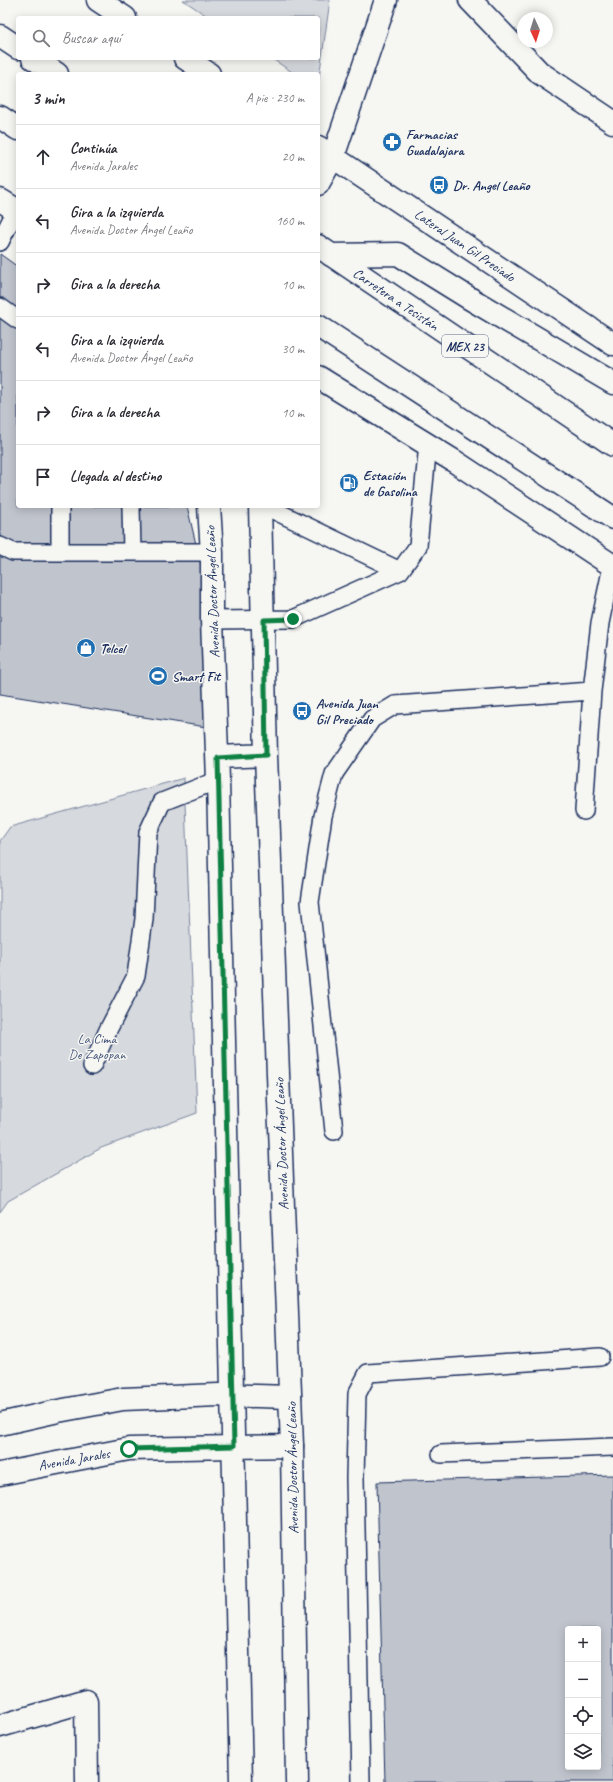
<!DOCTYPE html>
<html lang="es">
<head>
<meta charset="utf-8">
<style>
	body { margin:0; font-family:Caveat,sans-serif; background:#f2f2f3; color:#2b2b33 }
	.controls { position:absolute; right:12px; bottom:12px; display:grid; overflow:hidden; border-radius:4px; box-shadow:0 2px 10px #0003 }
	.controls button { width:36px; height:36px; display:grid; place-items:center; padding:0; border:0; border-bottom:1px solid #e1e1e2; background:#fff; color:#2b2b33; font:20px sans-serif }
	.compass { position:absolute; left:517px; top:12px; width:36px; height:36px; border-radius:50%; background:#fff; box-shadow:0 2px 10px #0003; rotate:176deg }
	.stop { position:absolute; width:12px; height:12px; margin:-9px; border:3px solid #0b8043; border-radius:50%; background:#fff }
	.stop.end { background:#0b8043; border-color:#fff; box-shadow:0 1px 4px #0008 }
	.list { margin:0; padding:0; list-style:none }
	h2 { display:flex; justify-content:space-between; align-items:center; height:52px; margin:0; padding:0 16px; font-size:17px }
	h2 small { font-size:13px; font-weight:400; color:#7c7c81 }
	.list li { display:grid; grid-template-columns:26px 1fr auto; gap:12px; align-items:center; box-sizing:border-box; height:64px; padding:0 16px; border-top:1px solid #e1e1e2 }
	.list b { display:block; font-size:15px; white-space:nowrap }
	.list p { margin:0; font-size:13px; white-space:nowrap; color:#7c7c81 }
	.list em { font-size:13px; font-style:normal; color:#7c7c81 }
	.icon { flex:none; width:22px; height:22px; fill:none; stroke:currentColor; stroke-width:2; stroke-linecap:round; stroke-linejoin:round }
	.map { position:relative; flex:none; width:613px; height:1782px; overflow:hidden }
	.search { position:absolute; background:#fff; box-shadow:0 2px 10px #0003; left:16px; top:16px; width:304px; height:44px; display:flex; align-items:center; gap:10px; box-sizing:border-box; padding:0 14px; border-radius:4px; color:#7c7c81; font-size:15px }
	.panel { position:absolute; background:#fff; box-shadow:0 2px 10px #0003; left:16px; top:72px; width:304px; height:436px; border-radius:4px }
	.map>svg:first-child { display:block }
	.green { fill:#d6d9dd; stroke:#78849e }
	.building { fill:#c0c4cd; stroke:#1b2f5e; fill-rule:evenodd }
	.lines { fill:none; stroke-linecap:round; stroke-linejoin:round }
	.service-casing { stroke:#1b2f5e; stroke-width:20 }
	.minor-casing { stroke:#1b2f5e; stroke-width:25 }
	.tertiary-casing { stroke:#1b2f5e; stroke-width:25 }
	.secondary-casing { stroke:#1b2f5e; stroke-width:25 }
	.primary-casing { stroke:#1b2f5e; stroke-width:25 }
	.service { stroke:#f6f6f2; stroke-width:17 }
	.minor { stroke:#f6f6f2; stroke-width:22 }
	.tertiary { stroke:#f6f6f2; stroke-width:22 }
	.secondary { stroke:#f6f6f2; stroke-width:22 }
	.primary { stroke:#f6f6f2; stroke-width:22 }
	.route { stroke:#0b8043; stroke-width:5 }
	.labels { text-anchor:middle; stroke-width:3; stroke-linejoin:round; paint-order:stroke }
	.shield { fill:#f6f6f2; stroke:#5d6b8a; stroke-width:1 }
	.shield-label { font-size:13px; font-weight:bold; fill:#1b2f5e }
	.poi-label { font-size:14px; font-weight:bold; fill:#1b2f5e; stroke:#f6f6f2; text-anchor:start }
	.street-label { font-size:14px; fill:#1b2f5e; stroke:#f6f6f2 }
	.park-label { font-size:14px; fill:#405177; stroke:#f6f6f2 }
</style>
</head>
<body>
<div class="map">
<svg width="613" height="1782" viewBox="0 0 613 1782">
	<rect width="100%" height="100%" fill="#f6f6f2"/>
	<filter id="ink" filterUnits="userSpaceOnUse"><feTurbulence type="fractalNoise" baseFrequency=".025" numOctaves="2"/><feDisplacementMap in="SourceGraphic" scale="8" xChannelSelector="R" yChannelSelector="G"/><feConvolveMatrix kernelMatrix="1 2 1 2 8 2 1 2 1" color-interpolation-filters="sRGB"/></filter>
	<g filter="url(#ink)">
		<!-- green -->
		<path class="green" d="M183,0h147l-12,85v-11h-23l-24,-16h47v-40h-108z
			M184,778l13,335 -96,35 -93,53 -8,11v-371l10,-14z"/>
		<!-- building -->
		<path class="building" d="M0,254l18,13v239h169l15,64 4,157 -206,-33z
			M613,1475v307h-228l-8,-300zM568,1629h30v138h-30z"/>
		<g class="lines">
			<defs>
				<path id="service" d="M0,242l16,-32
					M0,307l18,13
					M60,506v46
					M131,506l1,46
					M265,506l135,65
					M0,546l13,6h187l12,1
					M212,620l81,-1 107,-48 18,-25 10,-102
					M584,811l8,-120
					M92,1066l16,-36 28,-54 8,-57 4,-87 14,-30 56,-22
					M334,1131l-24,-229 13,-86 11,-42 38,-55 23,-14 197,-14 8,-68 12,-57
					M441,1454l172,-7
					M361,1782l-6,-304 2,-84 11,-21 232,-16"/>
				<path id="minor" d="M470,0l70,73 73,49
					M333,157l53,-157
					M0,1424l58,-13 65,-12 95,-4 72,2
					M0,1474l129,-25 163,-3
					M0,1726l86,-25 1,81"/>
				<path id="tertiary" d="M318,184l15,-27
					M209,506l3,47v67l6,160 23,1002
					M260,506l6,249 26,691 5,336
					M218,757l48,-2"/>
				<path id="secondary" d="M98,0l27,18
					M185,58l24,16
					M318,147l295,197
					M0,200l18,11
					M318,377l136,84 159,105"/>
				<path id="primary" d="M0,36l18,12
					M33,58l24,16
					M0,117l18,12
					M318,246l295,199
					M331,255l67,-1 71,44 144,85
					M318,326l295,192"/>
			</defs>
			<!-- service casing -->
			<use href="#service" class="service-casing"/>
			<!-- minor casing -->
			<use href="#minor" class="minor-casing"/>
			<!-- tertiary casing -->
			<use href="#tertiary" class="tertiary-casing"/>
			<!-- secondary casing -->
			<use href="#secondary" class="secondary-casing"/>
			<!-- primary casing -->
			<use href="#primary" class="primary-casing"/>
			<!-- service -->
			<use href="#service" class="service"/>
			<!-- minor -->
			<use href="#minor" class="minor"/>
			<!-- tertiary -->
			<use href="#tertiary" class="tertiary"/>
			<!-- secondary -->
			<use href="#secondary" class="secondary"/>
			<!-- primary -->
			<use href="#primary" class="primary"/>
		</g>
	</g>
	<g class="lines" filter="url(#ink)">
		<!-- route -->
		<path class="route" d="M129,1449l105,-3 -16,-688 48,-3 -2,-135 29,-1"/>
	</g>
	<!-- icons -->
	<defs>
		<symbol id="pharmacy-disc" viewBox="-11 -11 22 22"><circle r="9.5" fill="#1f6fb2" stroke="#f6f6f2"/><path d="M-2-6h4v4h4v4h-4v4h-4v-4h-4v-4h4Z" fill="#fff"/></symbol>
		<symbol id="bus-disc" viewBox="-11 -11 22 22"><circle r="9.5" fill="#1f6fb2" stroke="#f6f6f2"/><path d="M-5-6H5V4H4V6H2V4H-2V6H-4V4H-5ZM-3.5-4V0h7V-4ZM-3.5 1.2v1.5H-2V1.2ZM2 1.2v1.5H3.5V1.2Z" fill="#fff"/></symbol>
		<symbol id="fuel-disc" viewBox="-11 -11 22 22"><circle r="9.5" fill="#1f6fb2" stroke="#f6f6f2"/><path d="M-5.5-6h7V0h2V4h1.3V-2.5L3-4.5l.8-.8L6-3V5H2.5V1h-1V6h-7ZM-4.2-4.7v3.2H.2V-4.7Z" fill="#fff"/></symbol>
		<symbol id="shop-disc" viewBox="-11 -11 22 22"><circle r="9.5" fill="#1f6fb2" stroke="#f6f6f2"/><path d="M-5-2.5h2.3a2.7 3.5 0 0 1 5.4 0H5L5.5 6h-11ZM-1.5-2.5h3a1.5 2.3 0 0 0-3 0Z" fill="#fff"/></symbol>
		<symbol id="stadium-disc" viewBox="-11 -11 22 22"><circle r="9.5" fill="#1f6fb2" stroke="#f6f6f2"/><path d="M0-5a6.5 5 0 1 0 0 10a6.5 5 0 1 0 0-10ZM-3.5-1.8h7v3.6h-7Z" fill="#fff"/></symbol>
	</defs>
	<g fill-rule="evenodd">
		<use href="#pharmacy-disc" x="381" y="131" width="22" height="22"/>
		<use href="#bus-disc" x="428" y="174" width="22" height="22"/>
		<use href="#fuel-disc" x="338" y="472" width="22" height="22"/>
		<use href="#shop-disc" x="75" y="637" width="22" height="22"/>
		<use href="#stadium-disc" x="147" y="665" width="22" height="22"/>
		<use href="#bus-disc" x="291" y="700" width="22" height="22"/>
	</g>
	<g class="labels">
		<!-- shield labels -->
		<rect class="shield" x="442" y="335" width="46" height="22" rx="3"/>
		<g class="shield-label">
			<text x="465" y="351">MEX 23</text>
		</g>
		<!-- poi labels -->
		<g class="poi-label">
			<text x="406" y="139">Farmacias<tspan x="406" dy="16">Guadalajara</tspan></text>
			<text x="453" y="190">Dr. Angel Leaño</text>
			<text x="363" y="480">Estación<tspan x="363" dy="16">de Gasolina</tspan></text>
			<text x="100" y="653">Telcel</text>
			<text x="172" y="681">Smart Fit</text>
			<text x="316" y="708">Avenida Juan<tspan x="316" dy="16">Gil Preciado</tspan></text>
		</g>
		<!-- street labels -->
		<g class="street-label">
			<text transform="translate(465 245) rotate(34)" y="5">Lateral Juan Gil Preciado</text>
			<text transform="translate(396 299) rotate(34)" y="5">Carretera a Tesistán</text>
			<text transform="translate(212 592) rotate(-92)" y="5">Avenida Doctor Ángel Leaño</text>
			<text transform="translate(281 1144) rotate(-92)" y="5">Avenida Doctor Ángel Leaño</text>
			<text transform="translate(74 1459) rotate(-10)" y="5">Avenida Jarales</text>
			<text transform="translate(292 1468) rotate(-91)" y="5">Avenida Doctor Ángel Leaño</text>
		</g>
		<!-- park labels -->
		<g class="park-label">
			<text x="97" y="1043">La Cima<tspan x="97" dy="16">De Zapopan</tspan></text>
		</g>
	</g>
</svg>
<div class="controls">
<button>+</button>
<button>−</button>
<button><svg class="icon" aria-label="locate" viewBox="0 0 24 24"><circle cx="12" cy="12" r="6"/><path d="M12 2v4M12 18v4M2 12h4M18 12h4"/></svg></button>
<button><svg class="icon" aria-label="layers" viewBox="0 0 24 24"><path d="M12 4l9 5-9 5-9-5zM3 14l9 5 9-5"/></svg></button>
</div>
<svg class="compass" viewBox="-18 -18 36 36"><path d="M0-13l5 13h-10z" fill="#e53935"/><path d="M0 13l5-13h-10z" fill="#7c7c81"/></svg>
<div class="stop" style="left:129px;top:1449px"></div>
<div class="stop end" style="left:293px;top:619px"></div>
<div class="search"><svg class="icon" aria-label="search" viewBox="0 0 24 24"><circle cx="10" cy="10" r="6"/><path d="M15 15l6 6"/></svg>Buscar aquí</div>
<section class="panel">
<h2>3 min<small>A pie · 230 m</small></h2>
<ul class="list">
<li><svg class="icon" aria-label="ahead" viewBox="0 0 24 24"><path d="M12 20V5M6 11l6-6 6 6"/></svg><div><b>Continúa</b><p>Avenida Jarales</p></div><em>20 m</em></li>
<li><svg class="icon" aria-label="left" viewBox="0 0 24 24"><path d="M17 20v-9H6M10 6l-5 5 5 5"/></svg><div><b>Gira a la izquierda</b><p>Avenida Doctor Ángel Leaño</p></div><em>160 m</em></li>
<li><svg class="icon" aria-label="right" viewBox="0 0 24 24"><path d="M7 20v-9h11M14 6l5 5-5 5"/></svg><div><b>Gira a la derecha</b></div><em>10 m</em></li>
<li><svg class="icon" aria-label="left" viewBox="0 0 24 24"><path d="M17 20v-9H6M10 6l-5 5 5 5"/></svg><div><b>Gira a la izquierda</b><p>Avenida Doctor Ángel Leaño</p></div><em>30 m</em></li>
<li><svg class="icon" aria-label="right" viewBox="0 0 24 24"><path d="M7 20v-9h11M14 6l5 5-5 5"/></svg><div><b>Gira a la derecha</b></div><em>10 m</em></li>
<li><svg class="icon" aria-label="arrive" viewBox="0 0 24 24"><path d="M6 21V4h12l-3 4 3 4H6"/></svg><div><b>Llegada al destino</b></div></li>
</ul>
</section>
</div>
</body>
</html>
